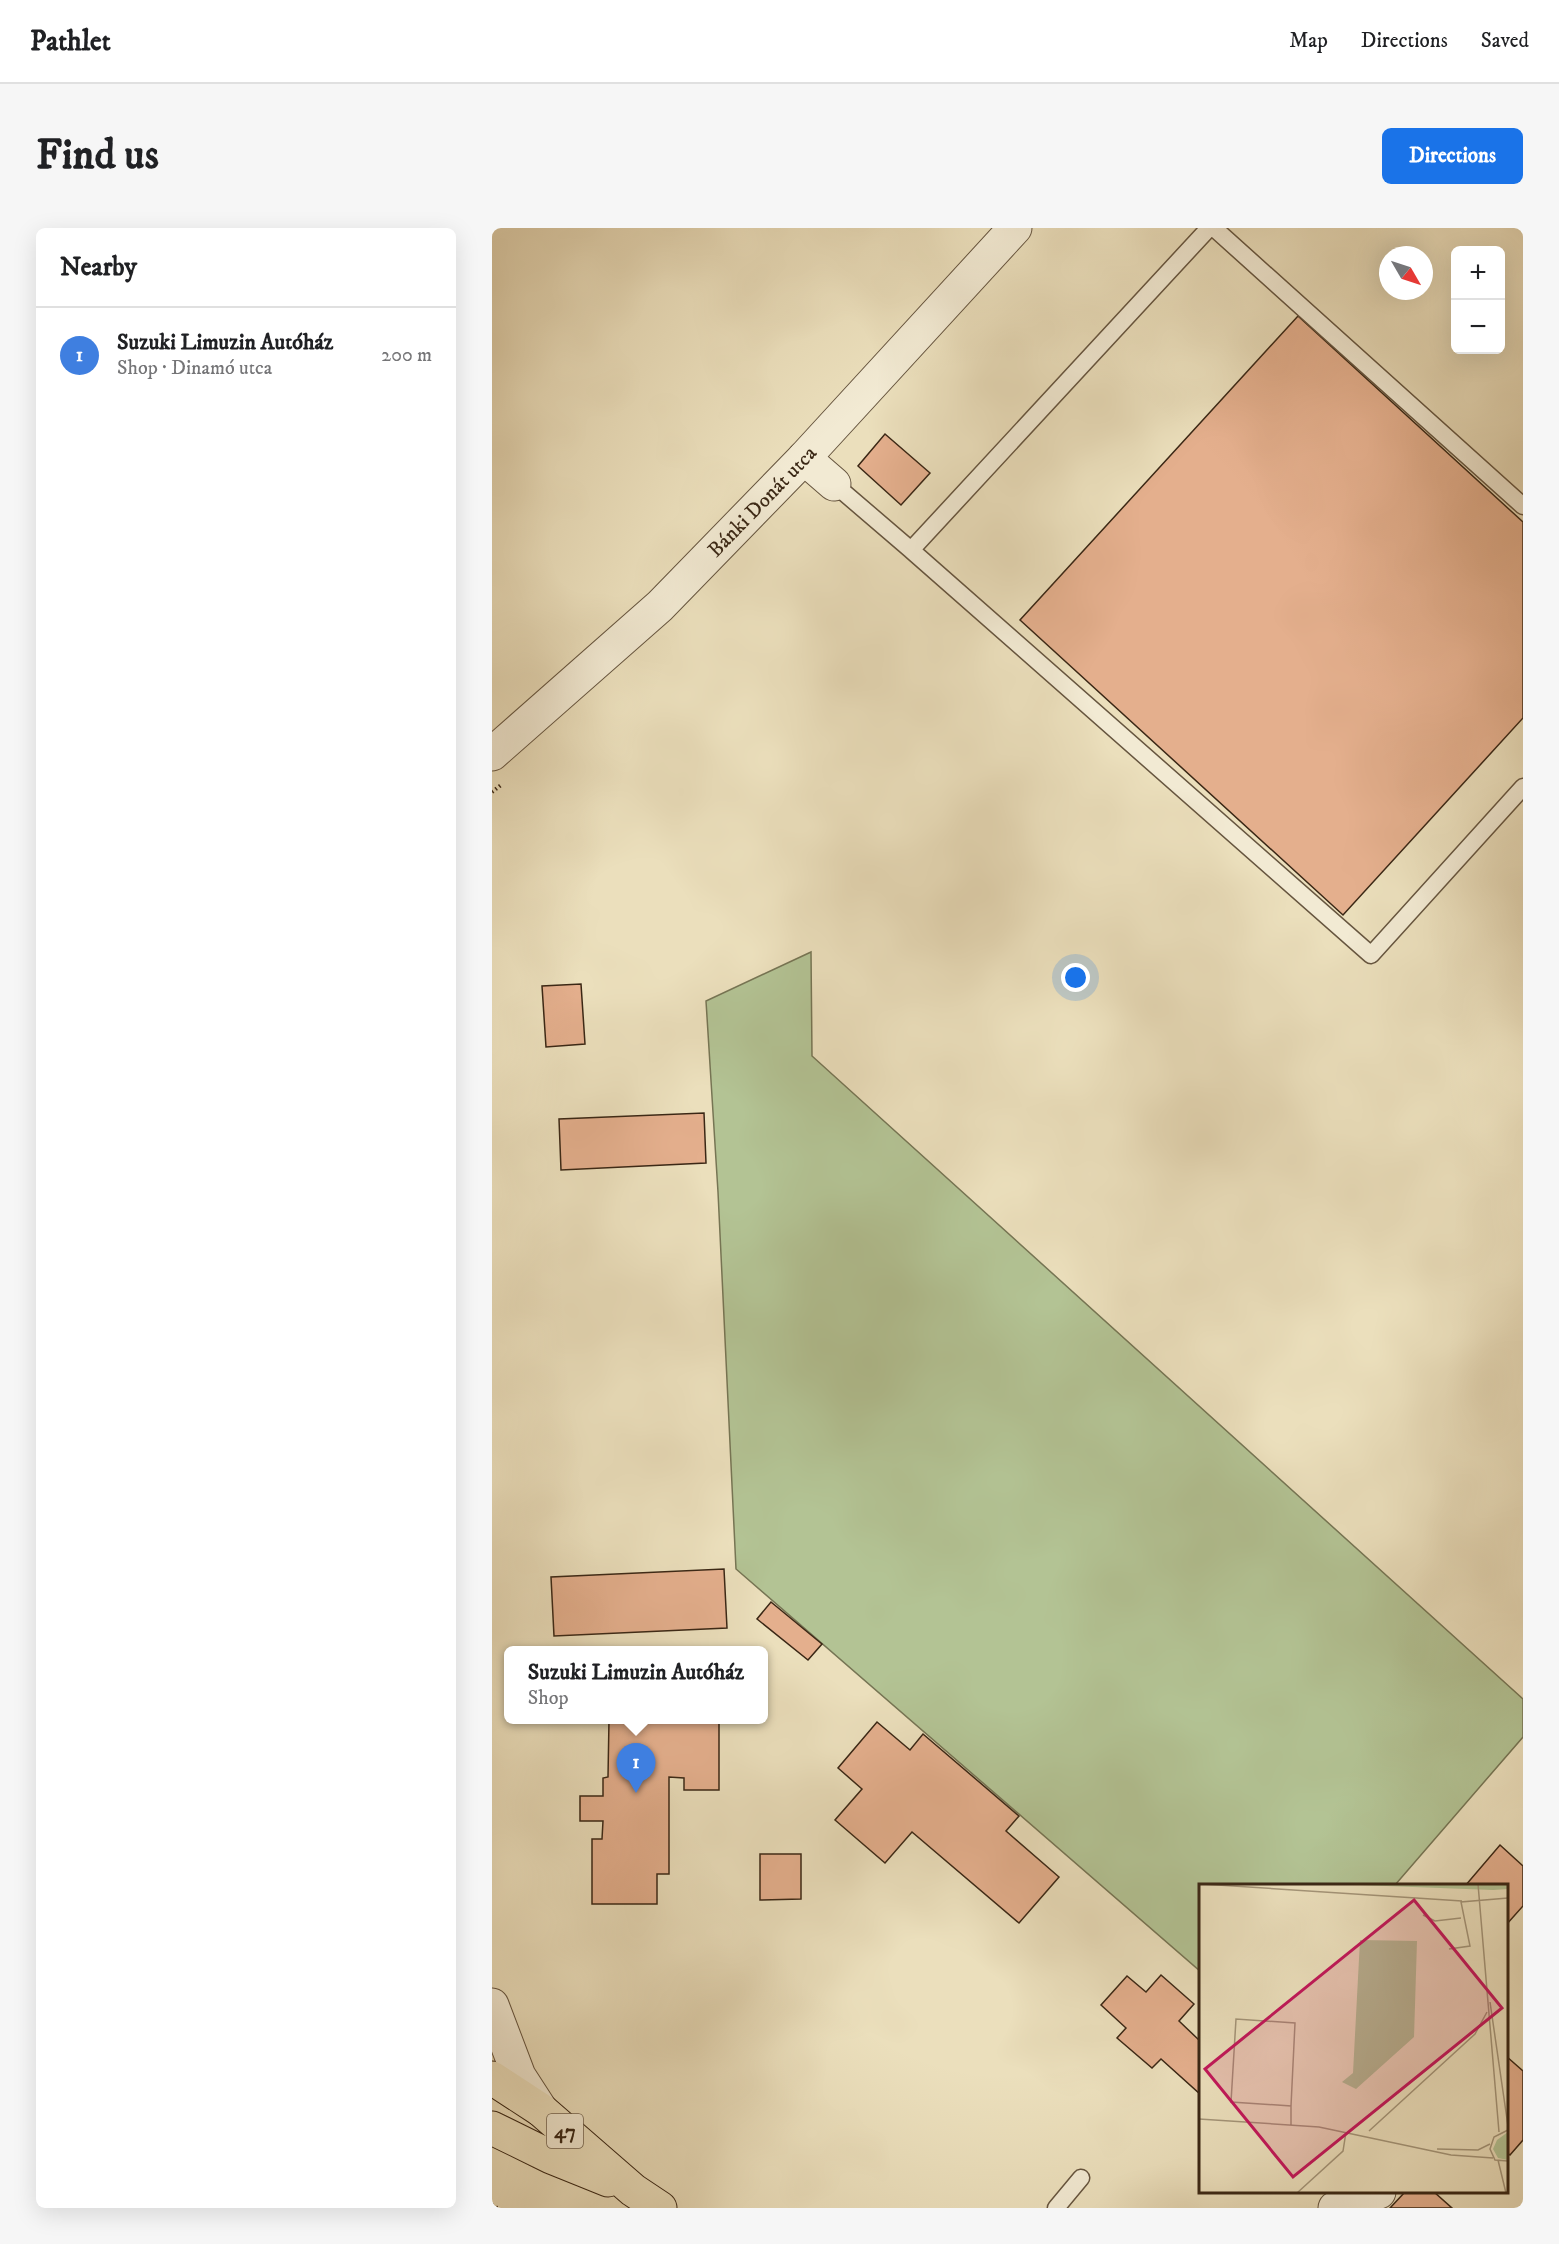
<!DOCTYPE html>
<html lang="en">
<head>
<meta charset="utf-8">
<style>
	body { margin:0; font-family:"IM FELL DW Pica",serif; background:#f6f6f6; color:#202124 }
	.controls { position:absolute; right:18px; top:18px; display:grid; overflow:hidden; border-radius:9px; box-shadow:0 6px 24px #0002 }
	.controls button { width:54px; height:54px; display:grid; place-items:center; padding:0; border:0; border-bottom:2px solid #e0e0e0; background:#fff; color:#202124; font:30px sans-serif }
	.compass { position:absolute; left:887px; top:18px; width:54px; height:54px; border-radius:50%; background:#fff; box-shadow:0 6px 24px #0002; rotate:129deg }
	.you { position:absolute; left:584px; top:750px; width:21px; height:21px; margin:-15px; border:4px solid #fff; border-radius:50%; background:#1a73e8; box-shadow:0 0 0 9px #1a73e833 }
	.badge { display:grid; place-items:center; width:39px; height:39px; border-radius:50%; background:#1a73e8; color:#fff; font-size:20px; font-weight:700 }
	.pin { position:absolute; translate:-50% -50px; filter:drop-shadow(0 2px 3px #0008) }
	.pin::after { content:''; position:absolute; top:32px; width:21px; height:18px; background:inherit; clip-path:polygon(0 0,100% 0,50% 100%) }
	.popup { position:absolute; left:12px; top:1418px; width:264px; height:78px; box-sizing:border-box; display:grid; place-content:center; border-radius:9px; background:#fff; filter:drop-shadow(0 2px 4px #0005); font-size:20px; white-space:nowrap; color:#757577 }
	.popup b { font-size:22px; color:#202124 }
	.popup::after { content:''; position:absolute; left:50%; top:100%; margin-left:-12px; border:12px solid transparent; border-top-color:#fff }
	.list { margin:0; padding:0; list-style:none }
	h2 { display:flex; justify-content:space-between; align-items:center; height:78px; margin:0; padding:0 24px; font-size:26px }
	h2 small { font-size:20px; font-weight:400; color:#757577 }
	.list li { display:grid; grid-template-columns:39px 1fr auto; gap:18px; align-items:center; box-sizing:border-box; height:96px; padding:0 24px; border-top:2px solid #e0e0e0 }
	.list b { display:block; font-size:22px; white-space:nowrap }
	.list p { margin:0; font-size:20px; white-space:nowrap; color:#757577 }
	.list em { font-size:20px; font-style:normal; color:#757577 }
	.map { position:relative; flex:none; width:1031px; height:1980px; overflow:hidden; border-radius:9px }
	header { display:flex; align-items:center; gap:36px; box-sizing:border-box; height:84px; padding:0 30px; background:#fff; border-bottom:2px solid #e0e0e0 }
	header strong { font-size:28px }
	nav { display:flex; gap:33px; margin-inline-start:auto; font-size:21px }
	.intro { display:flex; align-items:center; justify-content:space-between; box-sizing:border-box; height:144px; padding:0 36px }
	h1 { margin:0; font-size:42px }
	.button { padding:15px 27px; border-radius:9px; background:#1a73e8; color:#fff; font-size:21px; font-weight:700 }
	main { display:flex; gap:36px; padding:0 36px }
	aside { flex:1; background:#fff; border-radius:9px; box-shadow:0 6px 24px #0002 }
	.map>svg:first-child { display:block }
	.green { fill:#b3c394; stroke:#767554; stroke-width:1.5 }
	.building { fill:#e4af8d; stroke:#3a2715; stroke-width:1.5 }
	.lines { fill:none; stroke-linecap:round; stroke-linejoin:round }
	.lane-casing { stroke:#66553f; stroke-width:19 }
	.street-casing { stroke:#66553f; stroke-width:35 }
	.primary-casing { stroke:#3a2715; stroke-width:35 }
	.path { stroke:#3a2715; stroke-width:4; stroke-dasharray:1.5 3; stroke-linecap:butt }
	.lane { stroke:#f2ead3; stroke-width:16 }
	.street { stroke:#f2ead3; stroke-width:33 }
	.primary { stroke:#ebdfbc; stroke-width:33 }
	.labels { text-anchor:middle; stroke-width:4.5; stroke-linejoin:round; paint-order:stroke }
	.shield { fill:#f2ead3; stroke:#71624e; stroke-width:1.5 }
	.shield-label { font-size:20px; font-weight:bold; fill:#3a2715 }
	.street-label { font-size:21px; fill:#3a2715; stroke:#f2ead3 }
	.inset-road { fill:none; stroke:#a49579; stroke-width:1.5 }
	.view { fill:#c2185b; fill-opacity:0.15; stroke:#c2185b; stroke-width:3 }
	.inset-edge { fill:none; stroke:#3a2715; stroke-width:3 }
</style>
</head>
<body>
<header>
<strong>Pathlet</strong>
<nav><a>Map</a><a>Directions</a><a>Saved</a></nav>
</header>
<div class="intro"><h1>Find us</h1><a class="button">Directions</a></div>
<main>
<aside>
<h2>Nearby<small></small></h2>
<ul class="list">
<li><span class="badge" style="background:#3f7fe0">1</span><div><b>Suzuki Limuzin Autóház</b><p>Shop · Dinamó utca</p></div><em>200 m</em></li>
</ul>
</aside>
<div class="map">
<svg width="1031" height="1980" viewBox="0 0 1031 1980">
	<rect width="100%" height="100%" fill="#ebdfbc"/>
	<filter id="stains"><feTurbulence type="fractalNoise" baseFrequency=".00333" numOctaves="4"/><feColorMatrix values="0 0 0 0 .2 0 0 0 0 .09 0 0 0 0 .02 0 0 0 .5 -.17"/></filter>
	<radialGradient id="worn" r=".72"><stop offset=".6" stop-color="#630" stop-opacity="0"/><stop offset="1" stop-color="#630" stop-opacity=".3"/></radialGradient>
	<!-- green -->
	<path class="green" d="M319,724l1,104 711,643v38l-128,148 -195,1v85l-464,-402 -18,-377 -12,-191z"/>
	<!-- building -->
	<path class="building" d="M806,88l225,206v196l-180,197 -323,-295z
		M393,206l45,39 -29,32 -43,-39z
		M89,756l4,60 -39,3 -4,-61z
		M212,885l2,50 -145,7 -2,-51z
		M232,1341l3,59 -173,8 -3,-59z
		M279,1374l51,42 -14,16 -51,-41z
		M117,1492h110v70h-35v-12l-15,-1v97h-12v30h-65v-65h10l1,-18h-23v-25h23v-18l5,-1z
		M385,1494l33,28 13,-16 96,82 -13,15 53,46 -40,46 -107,-91 -27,31 -50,-43 27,-31 -24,-21z
		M1008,1617l23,21v40l-17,19v-39h-41z
		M268,1626h41v45l-41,1z
		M669,1747l33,29 -15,17 21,20v53l-39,-35 -9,9 -35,-30 9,-10 -25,-23 26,-29 19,16z
		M1014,1828l17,15v69l-13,15 -4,-3z
		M913,1964h29l18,16h-62z"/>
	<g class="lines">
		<defs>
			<path id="lane" d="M722,0l309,278
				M342,256l77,66 298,-322
				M419,322l460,405 152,-168
				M564,1980l25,-30"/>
			<g id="street">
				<path d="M312,230l30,26"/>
				<path id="s1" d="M0,526l168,-148 144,-148 211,-230"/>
				<path d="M0,1777l27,71 22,34"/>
				<path d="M843,1980l44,-16"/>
			</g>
			<path id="primary" d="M0,1850l49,32 92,80 27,18
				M0,1900l59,29 57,23"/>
		</defs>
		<!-- lane casing -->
		<use href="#lane" class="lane-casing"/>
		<!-- street casing -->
		<use href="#street" class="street-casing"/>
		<!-- primary casing -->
		<use href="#primary" class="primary-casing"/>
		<!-- path -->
		<path class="path" d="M0,564l9,-7
			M0,1977l5,3"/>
		<!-- lane -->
		<use href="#lane" class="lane"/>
		<!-- street -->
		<use href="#street" class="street"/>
		<!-- primary -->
		<use href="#primary" class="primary"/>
	</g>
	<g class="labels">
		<!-- shield labels -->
		<rect class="shield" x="55" y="1886" width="36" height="34" rx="4.5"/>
		<g class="shield-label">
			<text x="73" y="1910">47</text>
		</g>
		<!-- street labels -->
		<g class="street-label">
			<text dy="7" stroke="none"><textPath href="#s1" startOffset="370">Bánki Donát utca</textPath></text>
		</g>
	</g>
	<!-- overview -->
	<g transform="translate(707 1656)">
		<rect width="309" height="309" fill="#ebdfbc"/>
		<path d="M134,0h175v5l-15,1zM161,56l57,1 -3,96 -58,52 -14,-7 11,-9zM309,248v28l-10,-2 -5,-9 4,-9z" fill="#b3c394"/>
		<path class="inset-road" d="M3,0l260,17M279,0l21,248M224,31l12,6 26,-3M250,65l21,-3 -9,-44 47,-4M291,118l18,124M0,235l120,8 132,28 42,3M92,241v-19l-60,-4 5,-83 59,4 -4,83M309,246l-14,7 -4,12 5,11 13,1M170,247l106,-97 12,-22M238,265l41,1 12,-6M299,276l8,33M98,309l46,-42 3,-19"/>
		<path class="view" d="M215,16l88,108 -209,169 -88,-108z"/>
		<rect width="309" height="309" class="inset-edge"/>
	</g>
	<rect width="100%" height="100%" filter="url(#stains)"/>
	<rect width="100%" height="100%" fill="url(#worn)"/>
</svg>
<div class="controls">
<button>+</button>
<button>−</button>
</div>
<svg class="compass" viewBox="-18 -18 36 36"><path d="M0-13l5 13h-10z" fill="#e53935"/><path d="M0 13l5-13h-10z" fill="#757577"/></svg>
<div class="you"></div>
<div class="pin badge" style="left:144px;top:1565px;background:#3f7fe0">1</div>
<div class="popup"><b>Suzuki Limuzin Autóház</b>Shop</div>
</div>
</main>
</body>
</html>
